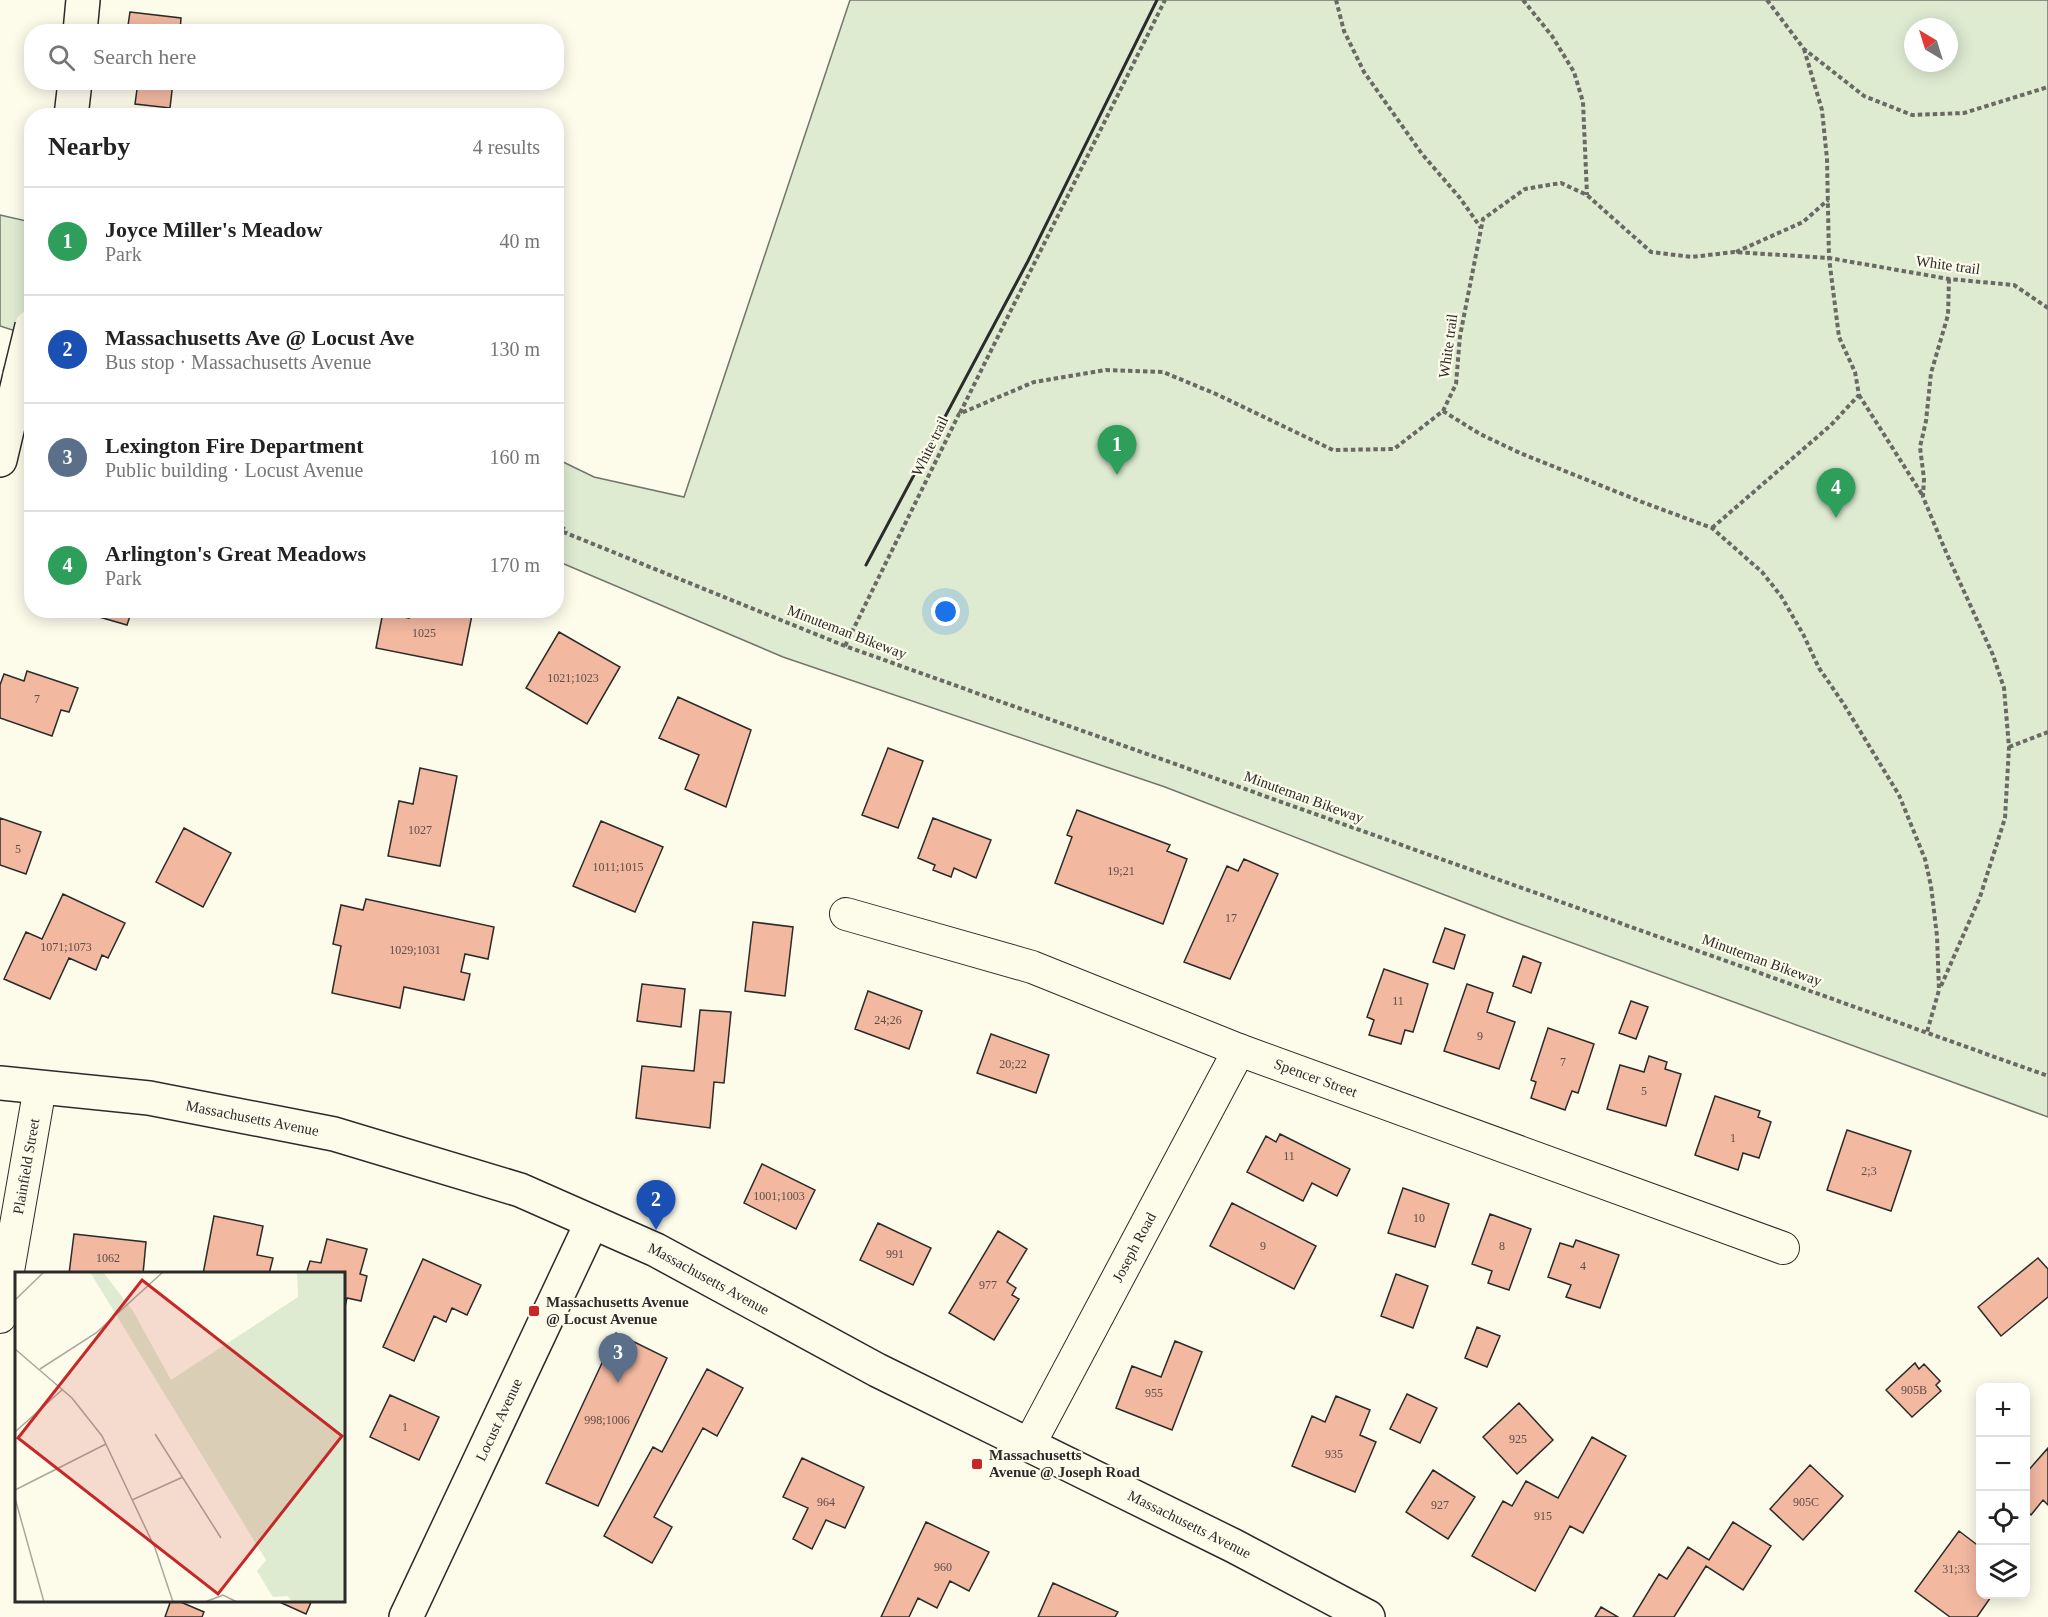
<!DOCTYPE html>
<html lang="en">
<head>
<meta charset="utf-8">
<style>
	body { margin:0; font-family:"Times New Roman",serif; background:#f2f2f2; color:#222 }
	.controls { position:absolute; right:18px; bottom:18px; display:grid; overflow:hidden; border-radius:12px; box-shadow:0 3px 15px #0003 }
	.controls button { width:54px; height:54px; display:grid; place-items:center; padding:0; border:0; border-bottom:2px solid #e0e0e0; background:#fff; color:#222; font:30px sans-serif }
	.compass { position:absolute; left:1904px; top:18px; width:54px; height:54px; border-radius:50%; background:#fff; box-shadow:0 3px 15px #0003; rotate:322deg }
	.you { position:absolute; left:946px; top:612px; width:21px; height:21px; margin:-15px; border:4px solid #fff; border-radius:50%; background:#1a73e8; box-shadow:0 0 0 9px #1a73e833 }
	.badge { display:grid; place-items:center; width:39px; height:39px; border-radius:50%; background:#db2777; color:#fff; font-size:20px; font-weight:700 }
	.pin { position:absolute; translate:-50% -50px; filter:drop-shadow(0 2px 3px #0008) }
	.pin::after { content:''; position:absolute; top:32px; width:21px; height:18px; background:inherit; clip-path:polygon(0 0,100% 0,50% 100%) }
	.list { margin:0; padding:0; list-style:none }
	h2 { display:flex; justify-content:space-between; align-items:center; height:78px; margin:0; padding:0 24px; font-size:26px }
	h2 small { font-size:20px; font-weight:400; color:#767676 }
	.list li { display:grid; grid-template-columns:39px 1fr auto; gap:18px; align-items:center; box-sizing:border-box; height:108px; padding:0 24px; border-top:2px solid #e0e0e0 }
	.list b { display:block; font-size:22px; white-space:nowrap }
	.list p { margin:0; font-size:20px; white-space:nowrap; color:#767676 }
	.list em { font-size:20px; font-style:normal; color:#767676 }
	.icon { flex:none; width:33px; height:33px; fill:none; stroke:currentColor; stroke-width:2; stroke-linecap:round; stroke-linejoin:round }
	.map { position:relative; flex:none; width:2048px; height:1617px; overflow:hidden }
	.search { position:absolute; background:#fff; box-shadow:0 3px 15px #0003; left:24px; top:24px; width:540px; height:66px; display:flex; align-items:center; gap:15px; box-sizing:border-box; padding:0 21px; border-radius:24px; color:#767676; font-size:22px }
	.panel { position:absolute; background:#fff; box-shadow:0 3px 15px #0003; left:24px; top:108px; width:540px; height:510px; border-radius:24px }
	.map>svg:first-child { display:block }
	.green { fill:#deebd1; stroke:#74746e; stroke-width:1.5; fill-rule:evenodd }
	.building { fill:#f2b8a0; stroke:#2b2b2b; stroke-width:1.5 }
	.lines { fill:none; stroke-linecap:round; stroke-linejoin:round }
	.minor-casing { stroke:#2b2b2b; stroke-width:34 }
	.tertiary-casing { stroke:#2b2b2b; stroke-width:36 }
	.secondary-casing { stroke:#2b2b2b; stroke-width:36 }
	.primary-casing { stroke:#2b2b2b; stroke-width:36 }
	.path { stroke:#6a6964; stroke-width:4; stroke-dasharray:4.5 3; stroke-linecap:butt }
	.minor { stroke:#fdfbea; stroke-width:32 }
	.tertiary { stroke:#fdfbea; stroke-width:33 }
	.secondary { stroke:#fdfbea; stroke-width:33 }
	.primary { stroke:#fdfbea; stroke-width:33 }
	.secondary-bridge-casing { stroke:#2b2b2b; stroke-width:36; stroke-linecap:butt }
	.secondary-bridge { stroke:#fdfbea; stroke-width:33 }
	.wall { stroke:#2b2b2b; stroke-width:3 }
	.poi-dot { fill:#c62828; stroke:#fdfbea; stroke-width:2 }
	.labels { text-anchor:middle; stroke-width:4.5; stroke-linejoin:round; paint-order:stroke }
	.number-label { font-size:12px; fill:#5d4e48 }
	.street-label { font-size:15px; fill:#2b2b2b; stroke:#fdfbea }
	.poi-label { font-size:15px; font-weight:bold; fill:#2b2b2b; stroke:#fdfbea; text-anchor:start }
	.inset-road { fill:none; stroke:#a9a89e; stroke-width:1.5 }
	.view { fill:#c62828; fill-opacity:0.15; stroke:#c62828; stroke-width:3 }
	.inset-edge { fill:none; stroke:#2b2b2b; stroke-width:3 }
</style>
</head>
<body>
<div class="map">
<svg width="2048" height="1617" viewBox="0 0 2048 1617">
	<rect width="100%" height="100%" fill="#fdfbea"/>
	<!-- green -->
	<path class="green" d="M850,0h1198v1117l-541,-198 -342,-132 -382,-130 -226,-96v-102l37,18 90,20zM1913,27h36v36h-36z
		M0,215l31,7v114l-31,-10z"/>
	<!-- building -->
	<path class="building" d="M130,12l51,6 -1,14h-53z
		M138,82h35l-3,26 -35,-4z
		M75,610h57l-5,15z
		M411,610h40l21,5 -10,50 -86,-17 7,-36 26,6z
		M559,632l61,35 -33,57 -61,-36z
		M27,671l51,17 -9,24 -8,-2 -9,26 -52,-18v-33l4,-11 20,7z
		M678,697l73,33 -25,77 -41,-18 14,-34 -40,-17z
		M888,748l35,13 -25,67 -36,-13z
		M420,768l37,8 -17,90 -52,-10 11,-55 14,3z
		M1077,810l93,35 -3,6 20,8 -24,65 -108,-41 17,-46 -5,-2z
		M0,818l41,14 -15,42 -26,-9z
		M933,818l58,22 -15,38 -22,-10 -3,9 -18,-7 2,-5 -17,-7z
		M601,821l62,26 -28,65 -62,-26z
		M184,828l47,25 -28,54 -47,-25z
		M1244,859l34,15 -48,105 -46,-17 43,-96 11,5z
		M63,894l62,29 -17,35 -6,-3 -6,15 -27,-12 -19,41 -46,-20 22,-47 16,7z
		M366,899l128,28 -6,32 -23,-5 -4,18 9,2 -6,26 -60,-13 -4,21 -68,-15 9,-47 -8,-2 8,-39 22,5z
		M753,922l40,5 -8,69 -40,-5z
		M1445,928l20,7 -11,34 -21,-7z
		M1523,956l18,7 -10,30 -18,-7z
		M1384,969l44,15 -15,48 -8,-2 -4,14 -32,-9 5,-15 -7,-3z
		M642,984l43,5 -4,38 -44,-6z
		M1467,984l26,9 -6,19 28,10 -16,47 -55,-18z
		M868,991l54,20 -13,38 -54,-20z
		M1631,1001l17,6 -12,32 -17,-6z
		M700,1010l31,2 -7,71 -10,-1 -4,46 -74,-10 6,-52 52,5z
		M1548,1028l46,16 -16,49 -6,-2 -7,19 -34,-12 5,-16 -5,-2z
		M991,1034l58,21 -13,38 -59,-20z
		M1649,1056l18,6 -2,7 16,5 -15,52 -59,-17 13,-44 24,7z
		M1715,1096l45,15 -2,6 13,5 -12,36 -16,-5 -5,17 -43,-15z
		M1847,1130l64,21 -20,60 -64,-21z
		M1280,1134l70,35 -13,27 -25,-13 -9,18 -56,-29 19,-36 10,6z
		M762,1164l53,26 -19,39 -52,-26z
		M1403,1188l46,16 -14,43 -47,-14z
		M1232,1203l84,43 -22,43 -84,-43z
		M1490,1214l41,15 -22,61 -21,-7 4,-12 -20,-7z
		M214,1216l49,10 -6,29 16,3 -4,16h-66z
		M878,1223l53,25 -18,37 -53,-25z
		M998,1231l29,18 -20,33 9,6 -4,7 7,4 -25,41 -45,-27z
		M74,1234l72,8 -3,32h-74z
		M327,1239l40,10 -7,25 7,2 -6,25 -14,-3 -3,13v-37h-38l4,-13 11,2z
		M1576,1240l43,15 -19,53 -34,-11 5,-12 -23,-8 12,-34 13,4z
		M2038,1258l10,11v28l-47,39 -23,-29z
		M423,1259l58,26 -14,30 -15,-7 -6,14 -12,-6 -20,45 -31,-14z
		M1396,1274l32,12 -15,42 -32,-12z
		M1477,1327l23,9 -13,31 -22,-9z
		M616,1333l51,25 -69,148 -52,-23z
		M1175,1341l27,11 -30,78 -56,-22 16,-42 29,11z
		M1915,1363l4,6 5,-5 16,17 -4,4 5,6 -29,26 -26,-27z
		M707,1369l36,19 -26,48 -14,-8 -49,89 18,10 -20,36 -48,-27 49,-89 9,5z
		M1407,1394l30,14 -17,35 -30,-14z
		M390,1395l49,22 -20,43 -49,-23z
		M1336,1396l34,14 -10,25 16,7 -21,50 -63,-26 20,-50 13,6z
		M1519,1403l34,37 -36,34 -34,-37z
		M1592,1437l34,19 -43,77 -13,-7 -35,65 -63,-35 31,-55 9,5 14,-25 32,17z
		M2048,1448v57l-5,-5 -12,15 -5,-5v-37z
		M802,1458l62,29 -19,41 -19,-8 -14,29 -19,-10 15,-31 -25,-11z
		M1810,1465l33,31 -40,44 -33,-31z
		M1433,1470l42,27 -27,42 -42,-27z
		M926,1522l63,30 -20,39 -19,-10 -13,27 -19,-10 -9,19h-28z
		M1733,1522l38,24 -28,44 -37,-24 -32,51h-41l26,-43 8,5 21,-32 21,13z
		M1959,1531l21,16v47h13l-16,23h-27l-35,-26z
		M1053,1583l65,29 -3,5h-77z
		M171,1600h5l28,12 -2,5h-37z
		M275,1600h37l-6,14z
		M1601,1607l17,10h-23z"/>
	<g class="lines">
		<defs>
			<g id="minor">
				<path id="s1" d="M846,914l186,53 207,83 544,198"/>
				<path id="s2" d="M0,1317l40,-230"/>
				<path id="s3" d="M1029,1445l210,-395"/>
			</g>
			<g id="tertiary">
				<path id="s4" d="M406,1617l186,-395"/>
			</g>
			<path id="secondary" d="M80,32l3,-32
				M71,116l4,-34
				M0,460l20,-85"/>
			<g id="primary">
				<path id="s5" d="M0,1083l149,15 185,36 186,56 136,60 221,120 357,176 134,71"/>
			</g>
		</defs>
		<!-- minor casing -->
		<use href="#minor" class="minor-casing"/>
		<!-- tertiary casing -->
		<use href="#tertiary" class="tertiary-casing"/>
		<!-- secondary casing -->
		<use href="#secondary" class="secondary-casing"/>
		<!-- primary casing -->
		<use href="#primary" class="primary-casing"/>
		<!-- path -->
		<path class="path" d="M1336,0l8,31 20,41 58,82 38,44 21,30
			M1523,0l29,36 22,36 9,30 4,93
			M1767,0l37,49 60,47 48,19 52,-2 84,-26
			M1736,252l67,-30 25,-22
			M1859,395l64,101
			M1443,411l37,23 40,19 122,49 70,26 50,44 19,24 22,38 16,34 24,35 56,92 26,64 6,27 6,50 2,54 -12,42
			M960,413l205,-413
			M556,521l11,11
			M1712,528l119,-103 28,-30 -4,-23 -16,-35 -10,-79 -2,-99 -5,-49 -18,-61
			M556,529l289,117 1203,430
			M845,646l114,-232 75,-32 72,-12 57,2 53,22 117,56 61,-1 49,-38 13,-27 4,-48 23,-117 42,-30 36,-6 26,12 64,57 41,5 42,-5 95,6 120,21 65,6 34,23
			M2009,747l39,-15
			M1941,986l39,-89 25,-79 4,-71 -5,-59 -11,-33 -47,-103 -23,-55 1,-18 -4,-32 6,-26 5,-48 17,-58 1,-36"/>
		<!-- minor -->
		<use href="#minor" class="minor"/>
		<!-- tertiary -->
		<use href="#tertiary" class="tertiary"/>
		<!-- secondary -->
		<use href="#secondary" class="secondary"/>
		<!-- primary -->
		<use href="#primary" class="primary"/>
		<defs>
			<path id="secondary-bridge" d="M20,375l12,-49"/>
		</defs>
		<!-- secondary-bridge casing -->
		<use href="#secondary-bridge" class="secondary-bridge-casing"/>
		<!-- secondary-bridge -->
		<use href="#secondary-bridge" class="secondary-bridge"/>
		<!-- wall -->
		<path class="wall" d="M866,565l162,-304 129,-261"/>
	</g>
	<!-- markers -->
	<g class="poi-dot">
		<rect x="528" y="1305" width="12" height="12" rx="3"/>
		<rect x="971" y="1458" width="12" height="12" rx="3"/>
	</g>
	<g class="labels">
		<!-- number labels -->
		<g class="number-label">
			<text x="424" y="637">1025</text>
			<text x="573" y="682">1021;1023</text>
			<text x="37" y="703">7</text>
			<text x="420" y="834">1027</text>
			<text x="18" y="853">5</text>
			<text x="618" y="871">1011;1015</text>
			<text x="1121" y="875">19;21</text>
			<text x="1231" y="922">17</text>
			<text x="66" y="951">1071;1073</text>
			<text x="415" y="954">1029;1031</text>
			<text x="1398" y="1005">11</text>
			<text x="888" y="1024">24;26</text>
			<text x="1480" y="1040">9</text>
			<text x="1563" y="1066">7</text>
			<text x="1013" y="1068">20;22</text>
			<text x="1644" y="1095">5</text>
			<text x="1733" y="1142">1</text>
			<text x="1289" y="1160">11</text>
			<text x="1869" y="1175">2;3</text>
			<text x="779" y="1200">1001;1003</text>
			<text x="1419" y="1222">10</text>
			<text x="1263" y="1250">9</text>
			<text x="1502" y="1250">8</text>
			<text x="895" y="1258">991</text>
			<text x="108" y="1262">1062</text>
			<text x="1583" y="1270">4</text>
			<text x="988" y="1289">977</text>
			<text x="1914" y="1394">905B</text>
			<text x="1154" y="1397">955</text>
			<text x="607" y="1424">998;1006</text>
			<text x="405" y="1431">1</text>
			<text x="1518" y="1443">925</text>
			<text x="1334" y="1458">935</text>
			<text x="826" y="1506">964</text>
			<text x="1806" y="1506">905C</text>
			<text x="1440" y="1509">927</text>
			<text x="1543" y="1520">915</text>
			<text x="943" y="1571">960</text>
			<text x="1956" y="1573">31;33</text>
		</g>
		<!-- street labels -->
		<g class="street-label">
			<text transform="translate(1948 265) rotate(8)" y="5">White trail</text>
			<text transform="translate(1448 346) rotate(-82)" y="5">White trail</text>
			<text transform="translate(930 446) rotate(-64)" y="5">White trail</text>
			<text transform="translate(847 632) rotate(21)" y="5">Minuteman Bikeway</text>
			<text transform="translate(1304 797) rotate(20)" y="5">Minuteman Bikeway</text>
			<text transform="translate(1762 960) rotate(20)" y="5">Minuteman Bikeway</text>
			<text dy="5" stroke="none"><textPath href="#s1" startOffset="498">Spencer Street</textPath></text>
			<text dy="5" stroke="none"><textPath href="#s5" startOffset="255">Massachusetts Avenue</textPath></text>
			<text dy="5" stroke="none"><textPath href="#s2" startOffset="153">Plainfield Street</textPath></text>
			<text dy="5" stroke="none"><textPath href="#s3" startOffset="224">Joseph Road</textPath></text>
			<text dy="5" stroke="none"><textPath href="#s5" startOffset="741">Massachusetts Avenue</textPath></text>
			<text dy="5" stroke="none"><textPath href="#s4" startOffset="218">Locust Avenue</textPath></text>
			<text dy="5" stroke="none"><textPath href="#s5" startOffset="1281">Massachusetts Avenue</textPath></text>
		</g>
		<!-- poi labels -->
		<g class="poi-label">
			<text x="546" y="1307">Massachusetts Avenue<tspan x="546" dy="17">@ Locust Avenue</tspan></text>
			<text x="989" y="1460">Massachusetts<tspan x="989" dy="17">Avenue @ Joseph Road</tspan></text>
		</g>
	</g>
	<!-- overview -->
	<g transform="translate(15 1272)">
		<rect width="330" height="330" fill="#fdfbea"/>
		<path d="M75,0h13l30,39 38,69 127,-83 -1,-25h48v330h-53l-4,-6 -15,1 -16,-26 9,-11z" fill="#deebd1"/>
		<path class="inset-road" d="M0,28l29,-28M0,77l57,49 30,38 53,112 18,54M25,97l56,-36 67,-61M0,160l48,-43M140,162l66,104M0,218l91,-46M0,226l29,104M117,228l51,-23M190,330l18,-7 14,7"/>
		<path class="view" d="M127,8l200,156 -124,158 -200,-156z"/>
		<rect width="330" height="330" class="inset-edge"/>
	</g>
</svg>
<div class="controls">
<button>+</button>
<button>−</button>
<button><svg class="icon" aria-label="locate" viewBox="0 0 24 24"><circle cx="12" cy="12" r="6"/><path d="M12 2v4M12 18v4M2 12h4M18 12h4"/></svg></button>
<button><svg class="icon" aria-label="layers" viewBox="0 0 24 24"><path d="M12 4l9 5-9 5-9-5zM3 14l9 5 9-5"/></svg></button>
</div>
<svg class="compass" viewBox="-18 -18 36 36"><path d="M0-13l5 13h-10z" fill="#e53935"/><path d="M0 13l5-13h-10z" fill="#767676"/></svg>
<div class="you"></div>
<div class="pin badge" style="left:1117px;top:475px;background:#2e9e5b">1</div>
<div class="pin badge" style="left:656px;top:1230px;background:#1a4fb4">2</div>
<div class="pin badge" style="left:618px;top:1383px;background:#5c6f8a">3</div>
<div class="pin badge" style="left:1836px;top:518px;background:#2e9e5b">4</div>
<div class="search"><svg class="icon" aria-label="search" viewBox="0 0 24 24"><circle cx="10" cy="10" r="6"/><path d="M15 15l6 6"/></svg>Search here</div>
<section class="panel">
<h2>Nearby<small>4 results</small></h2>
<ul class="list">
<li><span class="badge" style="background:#2e9e5b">1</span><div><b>Joyce Miller's Meadow</b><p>Park</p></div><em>40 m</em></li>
<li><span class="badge" style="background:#1a4fb4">2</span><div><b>Massachusetts Ave @ Locust Ave</b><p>Bus stop · Massachusetts Avenue</p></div><em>130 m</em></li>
<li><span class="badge" style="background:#5c6f8a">3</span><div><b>Lexington Fire Department</b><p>Public building · Locust Avenue</p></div><em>160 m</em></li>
<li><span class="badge" style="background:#2e9e5b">4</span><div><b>Arlington's Great Meadows</b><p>Park</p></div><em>170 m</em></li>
</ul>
</section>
</div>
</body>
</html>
